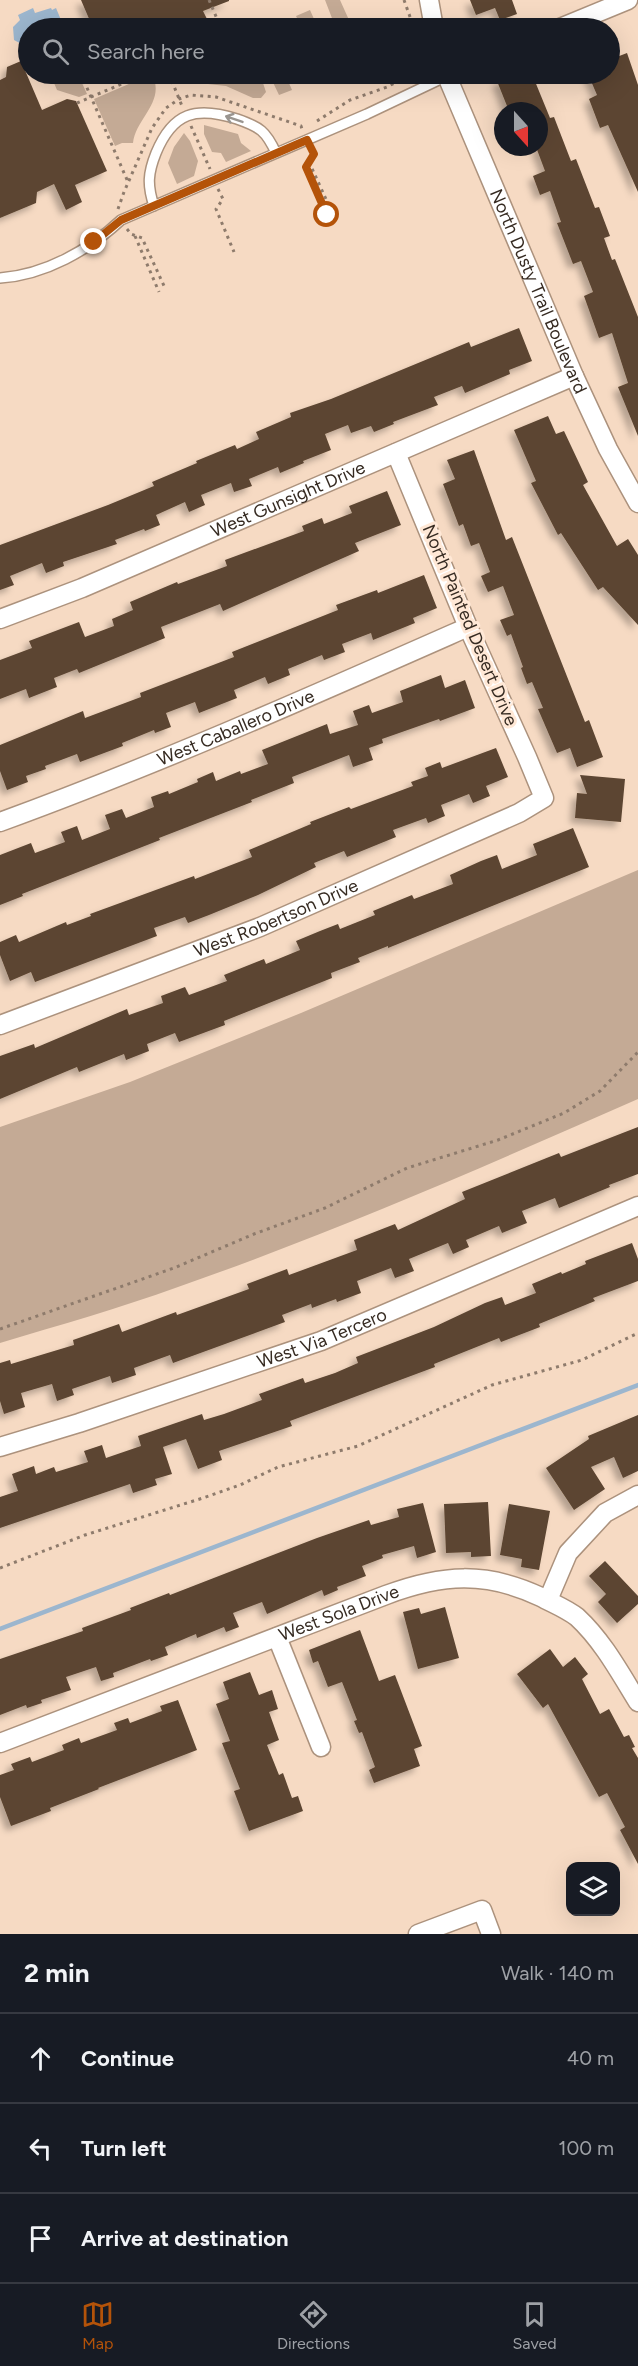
<!DOCTYPE html>
<html lang="en">
<head>
<meta charset="utf-8">
<style>
	body { margin:0; font-family:Figtree,sans-serif; background:#20242c; color:#f1f3f6 }
	.controls { position:absolute; right:18px; bottom:18px; display:grid; overflow:hidden; border-radius:12px; box-shadow:0 6px 24px #0002 }
	.controls button { width:54px; height:54px; display:grid; place-items:center; padding:0; border:0; border-bottom:2px solid #363941; background:#171b24; color:#f1f3f6; font:30px sans-serif }
	.compass { position:absolute; left:494px; top:102px; width:54px; height:54px; border-radius:50%; background:#171b24; box-shadow:0 6px 24px #0002; rotate:159deg }
	.stop { position:absolute; width:18px; height:18px; margin:-14px; border:4px solid #b45309; border-radius:50%; background:#fff }
	.stop.end { background:#b45309; border-color:#fff; box-shadow:0 2px 6px #0008 }
	.list { margin:0; padding:0; list-style:none }
	h2 { display:flex; justify-content:space-between; align-items:center; height:78px; margin:0; padding:0 24px; font-size:26px }
	h2 small { font-size:20px; font-weight:400; color:#9ea1a6 }
	.list li { display:grid; grid-template-columns:39px 1fr auto; gap:18px; align-items:center; box-sizing:border-box; height:90px; padding:0 24px; border-top:2px solid #363941 }
	.list b { display:block; font-size:22px; white-space:nowrap }
	.list em { font-size:20px; font-style:normal; color:#9ea1a6 }
	.icon { flex:none; width:33px; height:33px; fill:none; stroke:currentColor; stroke-width:2; stroke-linecap:round; stroke-linejoin:round }
	.map { position:relative; flex:none; width:638px; height:1934px; overflow:hidden }
	.search { position:absolute; background:#171b24; box-shadow:0 6px 24px #0002; left:18px; right:18px; top:18px; height:66px; display:flex; align-items:center; gap:15px; box-sizing:border-box; padding:0 21px; border-radius:33px; color:#9ea1a6; font-size:22px }
	.sheet { height:348px; background:#171b24 }
	nav { display:flex; justify-content:space-around; align-items:center; box-sizing:border-box; height:84px; border-top:2px solid #363941; background:#171b24; font-size:16px; color:#9ea1a6 }
	nav a { display:grid; justify-items:center; gap:3px }
	nav .on { color:#b45309 }
	.map>svg:first-child { display:block }
	.green { fill:#c4aa95 }
	.water { fill:#9cb6ce }
	.lines { fill:none; stroke-linecap:round; stroke-linejoin:round }
	.stream { stroke:#9cb6ce; stroke-width:4.5 }
	.building { fill:#5c4531; filter:url(#shadow) }
	.lane-casing { stroke:#ac927d; stroke-width:12 }
	.street-casing { stroke:#ac927d; stroke-width:21 }
	.path { stroke:#8e7b6c; stroke-width:3; stroke-dasharray:3 4.5; stroke-linecap:butt }
	.lane { stroke:#fff; stroke-width:9 }
	.street { stroke:#fff; stroke-width:18 }
	.oneway { stroke:#9a9590 }
	.route { stroke:#b45309; stroke-width:8 }
	.labels { text-anchor:middle; stroke-width:6; stroke-linejoin:round; paint-order:stroke }
	.street-label { font-size:18px; fill:#362b22; stroke:#ffe8d6 }
</style>
</head>
<body>
<div class="map">
<svg width="638" height="1934" viewBox="0 0 638 1934">
	<defs>
		<filter id="shadow"><feDropShadow dx="-5" dy="5" stdDeviation="3" flood-color="#0004"/></filter>
	</defs>
	<rect width="100%" height="100%" fill="#f6dac3"/>
	<!-- green -->
	<path class="green" d="M325,0h15l9,20 -14,6z
		M310,10l8,18h-16l-6,-12z
		M57,74h21l9,20 -8,3 -22,-7 -6,-14z
		M152,74c14,28 -16,44 -19,69h-11l-7,3 -21,-47z
		M187,74h73l6,18 -5,6h-8l-27,-12 -27,-3z
		M269,74h16l7,16 -13,5z
		M204,125l34,9 3,9 10,8 -25,11 -5,-9 -9,-1 -8,-18z
		M184,133l6,8 8,20 -4,15 -17,8 -9,-21 6,-16z
		M638,870v229c-152,67 -303,133 -460,188 -58,21 -118,38 -178,56v-216l130,-45 171,-69z"/>
	<!-- water -->
	<path class="water" d="M33,8l2,5 16,-5 1,2 4,-2 5,12 -10,4 -5,-1 -6,5h-12v17l-3,1 -11,-6 -1,-13 7,-7 -2,-5z"/>
	<g class="lines">
		<!-- stream -->
		<path class="stream" d="M0,1629l638,-244"/>
	</g>
	<!-- building -->
	<path class="building" d="M81,0h148v1l-26,10 4,8 -25,9h-89z
		M470,0h42l5,14 -17,6 -5,-12 -19,7z
		M627,53l11,32v107l-30,-67 -8,3 -11,-29 8,-4 -9,-21h21v-14z
		M21,61l21,49 25,-11 9,2 31,70 -32,14 7,17 -16,8 -12,-26 -17,8 -1,11 -36,15v-138l6,-3 1,-10z
		M516,74h16l18,44 4,-1 17,44 5,-2 19,49 4,-1 11,29 -6,2 8,22 3,-1 23,58v119l-20,-49 10,-4 -16,-50 -13,5 -15,-42 9,-4 -12,-31 -8,3 -16,-41 4,-1 -11,-31 -10,4 -7,-19 12,-5 -9,-24h3v-36h-30l-12,-30z
		M519,328l13,33 -23,9 1,4 -45,19 -3,-7 -28,11 4,8 -45,17 1,2 -20,8 -3,-6 -20,7 -3,-8 -23,9 6,16 -28,11 1,2 -24,10 -2,-6 -29,12 3,7 -18,6 -3,-9 -30,12 4,10 -16,7 -4,-10 -29,13 4,10 -15,6 -1,-2 -29,11 2,4 -54,18 1,4 -18,7 -4,-10 -32,13 4,9 -14,5v-45l108,-40 46,-19 -2,-4 45,-19 -1,-2 39,-16 2,4 22,-10 -3,-7 35,-15 -1,-4 41,-14 138,-57 2,5z
		M548,416l8,18 8,-3 24,51 -5,3 34,61 11,-7 10,16v70l-35,-38 -5,3 -37,-57 -3,2 -27,-52 5,-2 -22,-51z
		M474,450l32,90 6,-3 73,185 4,-2 14,37 -26,10 -7,-19 -13,5 -19,-44 5,-1 -11,-26 -5,2 -6,-16 2,-1 -12,-33 -4,2 -7,-16 14,-5 -11,-29 -15,6 -7,-16 9,-4 -11,-29 -8,3 -8,-22 -4,2 -16,-42 12,-5 -8,-19z
		M387,491l14,34 -46,18 4,8 -136,60 -3,-7 -59,23 4,11 -86,35 -2,-4 -23,9 3,9 -28,11 -3,-9 -26,10v-39l32,-12 -3,-7 50,-19 6,15 29,-11 -2,-7 21,-9 -3,-8 47,-20 1,2 49,-18 -2,-6 79,-29 -2,-5 20,-8 2,6 28,-11 -3,-7z
		M424,575l13,33 -24,10 2,5 -42,17 -2,-7 -29,11 3,8 -21,8 -2,-5 -34,14 2,6 -22,9 -3,-7 -31,13 3,8 -38,15 -4,-11 -29,11 5,14 -16,6 -1,-3 -32,13 1,3 -43,16 -3,-8 -32,12 1,3 -20,7 2,6 -21,8 -7,-19v-26l83,-34 2,7 56,-21 -1,-4 94,-36 -2,-5 106,-42 -2,-5 41,-15 1,3z
		M441,675l4,13 20,-8 10,28 -35,13 -1,-2 -57,20 1,4 -14,5 4,12 -20,7 -4,-12 -57,22 2,6 -43,17 1,2 -93,36 1,2 -138,54 1,2 -23,9v-50l31,-12 4,10 30,-11 -4,-10 16,-6 5,14 28,-11 -5,-14 17,-6 4,9 28,-11 -3,-10 17,-6 1,3 29,-12 -1,-3 16,-7 3,9 24,-10 1,3 27,-10 -6,-14 65,-26 3,10 28,-9 -5,-14 16,-6 3,8 31,-11 -3,-11z
		M496,748l12,29 -22,9 4,10 -17,7 -4,-9 -28,11 4,11 -17,7 -2,-5 -33,12 3,7 -49,20 -3,-6 -30,12 2,4 -58,28 -49,20 -21,8 -3,-6 -31,11 3,8 -122,46 -4,-10 -21,9 -10,-26v-13l16,-7 3,7 47,-20 1,3 24,-9 -1,-2 104,-38 1,3 57,-22 -3,-7 62,-26 -1,-2 39,-15 2,2 62,-23 -2,-4 17,-6 -3,-8 15,-6 2,6z
		M580,775l45,4 -4,43 -46,-4 2,-25 10,1z
		M573,828l16,39 -201,81v-2l-30,12 2,4 -29,11 1,5 -108,43 1,4 -46,17 -4,-9 -28,11 2,7 -23,9 -2,-6 -45,18 -2,-5 -77,32v-43l34,-12 1,4 92,-39 2,6 34,-12 -2,-7 24,-9 4,8 38,-14 -3,-6 40,-16 2,5 34,-14 -4,-9 24,-10 18,-7 2,5 35,-14 -2,-4 39,-16 2,4 39,-15 -3,-9 31,-14 16,-6 5,14 35,-14 -4,-11z
		M638,1127v47l-29,11 1,2 -51,21 -4,-10 -33,13 5,12 -25,10 -3,-7 -33,14 3,7 -16,7 -5,-11 -39,16 5,12 -19,7 -4,-10 -34,13 4,12 -24,9 -1,-3 -24,9 -1,-4 -29,11 3,7 -112,41 -3,-8 -36,13 2,7 -24,8 -2,-7 -38,13 2,6 -17,6 -5,-17 -31,9 4,14 -21,7 -4,-13v-38l10,-3 1,4 63,-19 -1,-5 46,-16 3,8 54,-20 1,3 72,-26 -2,-5 40,-15 2,6 68,-25 -3,-10 41,-16 3,6 67,-31 -3,-7 97,-39 2,4z
		M632,1243l6,16v22l-45,17 2,3 -56,23 1,3 -39,15 -2,-4 -65,26 1,3 -145,54 2,5 -73,25 3,9 -24,9 -12,-30 -23,8 9,27 -17,5 2,6 -24,8 -3,-9 -130,44v-31l18,-6 -6,-17 22,-8 2,8 18,-7 2,5 32,-10 -4,-11 18,-6 4,13 35,-12 -3,-10 64,-22 2,6 20,-6 38,-14 -3,-6 44,-16 2,5 30,-10 23,-10 -2,-6 78,-30 51,-24 17,-6 3,8 31,-12 -4,-9 29,-12 1,2 24,-10 -1,-3z
		M638,1415v56l-15,7 -9,-21 -23,10 14,22 -31,21 -28,-42 43,-29 -1,-3z
		M488,1502l3,54 -20,1v-5l-25,1 -2,-49z
		M423,1503l13,49 -19,6 -3,-12 -32,9 1,3 -21,8 4,10 -29,11 1,3 -14,6 -2,-6 -55,24 -5,-12 -29,11 6,14 -13,5 -2,-5 -27,11 -1,-4 -31,13 3,8 -17,6 -1,-2 -37,14 1,4 -13,4 -5,-14 -30,10 5,13 -30,10 1,3 -15,5 -1,-3 -26,10v-56l83,-28 -1,-3 49,-18 -1,-2 39,-15 1,2 147,-57 52,-18 2,5 28,-8 -2,-8z
		M509,1504l41,7 -11,59 -18,-3 1,-8 -22,-4z
		M605,1561l33,35v8l-21,19 -19,-21 8,-8 -17,-18z
		M445,1607l14,51 -41,11 -15,-57 16,-4 2,6z
		M360,1630l19,51 16,-6 27,71 -8,3 6,17 -46,17 -5,-13 6,-3 -13,-35 -3,1 -5,-12 3,-1 -15,-38 -14,5 -10,-26 -5,2 -4,-13z
		M550,1649l13,18 12,-10 13,17 -6,5 18,35 9,-5 15,28 5,-2 6,12 -3,1 6,10v106l-18,-34 5,-3 -18,-34 -8,4 -51,-93 -5,4 -26,-34z
		M250,1672l9,23 13,-5 6,19 -9,3 10,28 -12,5 12,30 4,-2 9,25 6,-2 5,15 -54,20 -15,-40 6,-2 -18,-46 8,-2 -14,-37 13,-5 -6,-17z
		M178,1700l19,50 -99,38 1,1 -49,19 1,3 -40,15 -11,-29v-22l14,-5 -3,-6 19,-7 2,5 32,-12 -2,-5 17,-7 2,5 36,-13 -3,-7 14,-5 2,5 32,-12 -2,-5z"/>
	<g class="lines">
		<defs>
			<path id="lane" d="M154,206c-7,-21 -6,-33 2,-53 17,-41 40,-47 81,-34 23,8 29,12 39,34
				M0,278c45,-3 89,-28 121,-58l246,-106 80,-38"/>
			<g id="street">
				<path d="M429,0l5,28"/>
				<path d="M560,28l68,-28"/>
				<path id="s1" d="M446,74l128,302 34,73 30,54"/>
				<path id="s2" d="M0,619l82,-31 492,-212"/>
				<path id="s3" d="M0,822c159,-58 314,-127 468,-195"/>
				<path id="s4" d="M0,1025l260,-98 259,-114 25,-15 -17,-41 -59,-130 -72,-174"/>
				<path id="s5" d="M0,1447l79,-24 242,-82 317,-135"/>
				<path d="M548,1600l20,-47 37,-40 33,-18"/>
				<path d="M277,1637l44,110"/>
				<path id="s6" d="M0,1743l386,-148c56,-21 100,-24 155,2 11,6 26,12 36,20 26,24 43,56 61,85"/>
				<path d="M418,1934l64,-24 9,24"/>
			</g>
		</defs>
		<!-- lane casing -->
		<use href="#lane" class="lane-casing"/>
		<!-- street casing -->
		<use href="#street" class="street-casing"/>
		<!-- path -->
		<path class="path" d="M209,0l12,28
			M404,0l10,28
			M81,74l47,108
			M169,74l13,32
			M77,103l68,-29
			M317,121l33,-21 37,-13 24,-13
			M191,126l19,43
			M311,149l3,5 -8,13 21,48
			M309,162l27,59
			M218,189l5,10 -7,10 18,43
			M118,209l6,-17 28,-64 14,-20 13,-9 12,-4 25,2 85,29 1,3
			M127,229l4,5 11,4 23,50
			M135,236l24,56
			M0,1329l174,-61 80,-34 71,-26 82,-40 91,-28 66,-27 36,-22 38,-39
			M0,1568l85,-33 118,-37 37,-13 38,-18 80,-21 134,-61 90,-25 56,-27"/>
		<!-- lane -->
		<use href="#lane" class="lane"/>
		<!-- street -->
		<use href="#street" class="street"/>
	</g>
	<!-- one-way arrows -->
	<defs><path id="oneway-shaft" d="M-6 0H5M1.5-3L5.5 0L1.5 3" fill="none" stroke-width="1.6" stroke-linecap="round" stroke-linejoin="round" transform="scale(1.5)"/></defs>
	<use class="oneway" href="#oneway-shaft" transform="translate(234 119) rotate(-161)"/>
	<g class="lines">
		<!-- route -->
		<path class="route" d="M94,242l27,-22 186,-80 7,14 -8,13 21,48"/>
	</g>
	<g class="labels">
		<!-- street labels -->
		<g class="street-label">
			<text dy="6" stroke="none"><textPath href="#s1" startOffset="236">North Dusty Trail Boulevard</textPath></text>
			<text dy="6" stroke="none"><textPath href="#s2" startOffset="312">West Gunsight Drive</textPath></text>
			<text transform="translate(470 625) rotate(67)" y="6">North Painted Desert Drive</text>
			<text dy="6" stroke="none"><textPath href="#s3" startOffset="254">West Caballero Drive</textPath></text>
			<text dy="6" stroke="none"><textPath href="#s4" startOffset="296">West Robertson Drive</textPath></text>
			<text dy="6" stroke="none"><textPath href="#s5" startOffset="340">West Via Tercero</textPath></text>
			<text dy="6" stroke="none"><textPath href="#s6" startOffset="363">West Sola Drive</textPath></text>
		</g>
	</g>
</svg>
<div class="controls">
<button><svg class="icon" aria-label="layers" viewBox="0 0 24 24"><path d="M12 4l9 5-9 5-9-5zM3 14l9 5 9-5"/></svg></button>
</div>
<svg class="compass" viewBox="-18 -18 36 36"><path d="M0-13l5 13h-10z" fill="#e53935"/><path d="M0 13l5-13h-10z" fill="#9ea1a6"/></svg>
<div class="stop" style="left:327px;top:215px"></div>
<div class="stop end" style="left:94px;top:242px"></div>
<div class="search"><svg class="icon" aria-label="search" viewBox="0 0 24 24"><circle cx="10" cy="10" r="6"/><path d="M15 15l6 6"/></svg>Search here</div>
</div>
<section class="sheet">
<h2>2 min<small>Walk · 140 m</small></h2>
<ul class="list">
<li><svg class="icon" aria-label="ahead" viewBox="0 0 24 24"><path d="M12 20V5M6 11l6-6 6 6"/></svg><div><b>Continue</b></div><em>40 m</em></li>
<li><svg class="icon" aria-label="left" viewBox="0 0 24 24"><path d="M17 20v-9H6M10 6l-5 5 5 5"/></svg><div><b>Turn left</b></div><em>100 m</em></li>
<li><svg class="icon" aria-label="arrive" viewBox="0 0 24 24"><path d="M6 21V4h12l-3 4 3 4H6"/></svg><div><b>Arrive at destination</b></div></li>
</ul>
</section>
<nav>
<a class="on"><svg class="icon" aria-label="map" viewBox="0 0 24 24"><path d="M3 6l6-2 6 2 6-2v14l-6 2-6-2-6 2zM9 4v14M15 6v14"/></svg>Map</a>
<a><svg class="icon" aria-label="directions" viewBox="0 0 24 24"><path d="M12 3l9 9-9 9-9-9zM9 14v-3h6M13 9l2 2-2 2"/></svg>Directions</a>
<a><svg class="icon" aria-label="saved" viewBox="0 0 24 24"><path d="M7 4h10v16l-5-4-5 4z"/></svg>Saved</a>
</nav>
</body>
</html>
